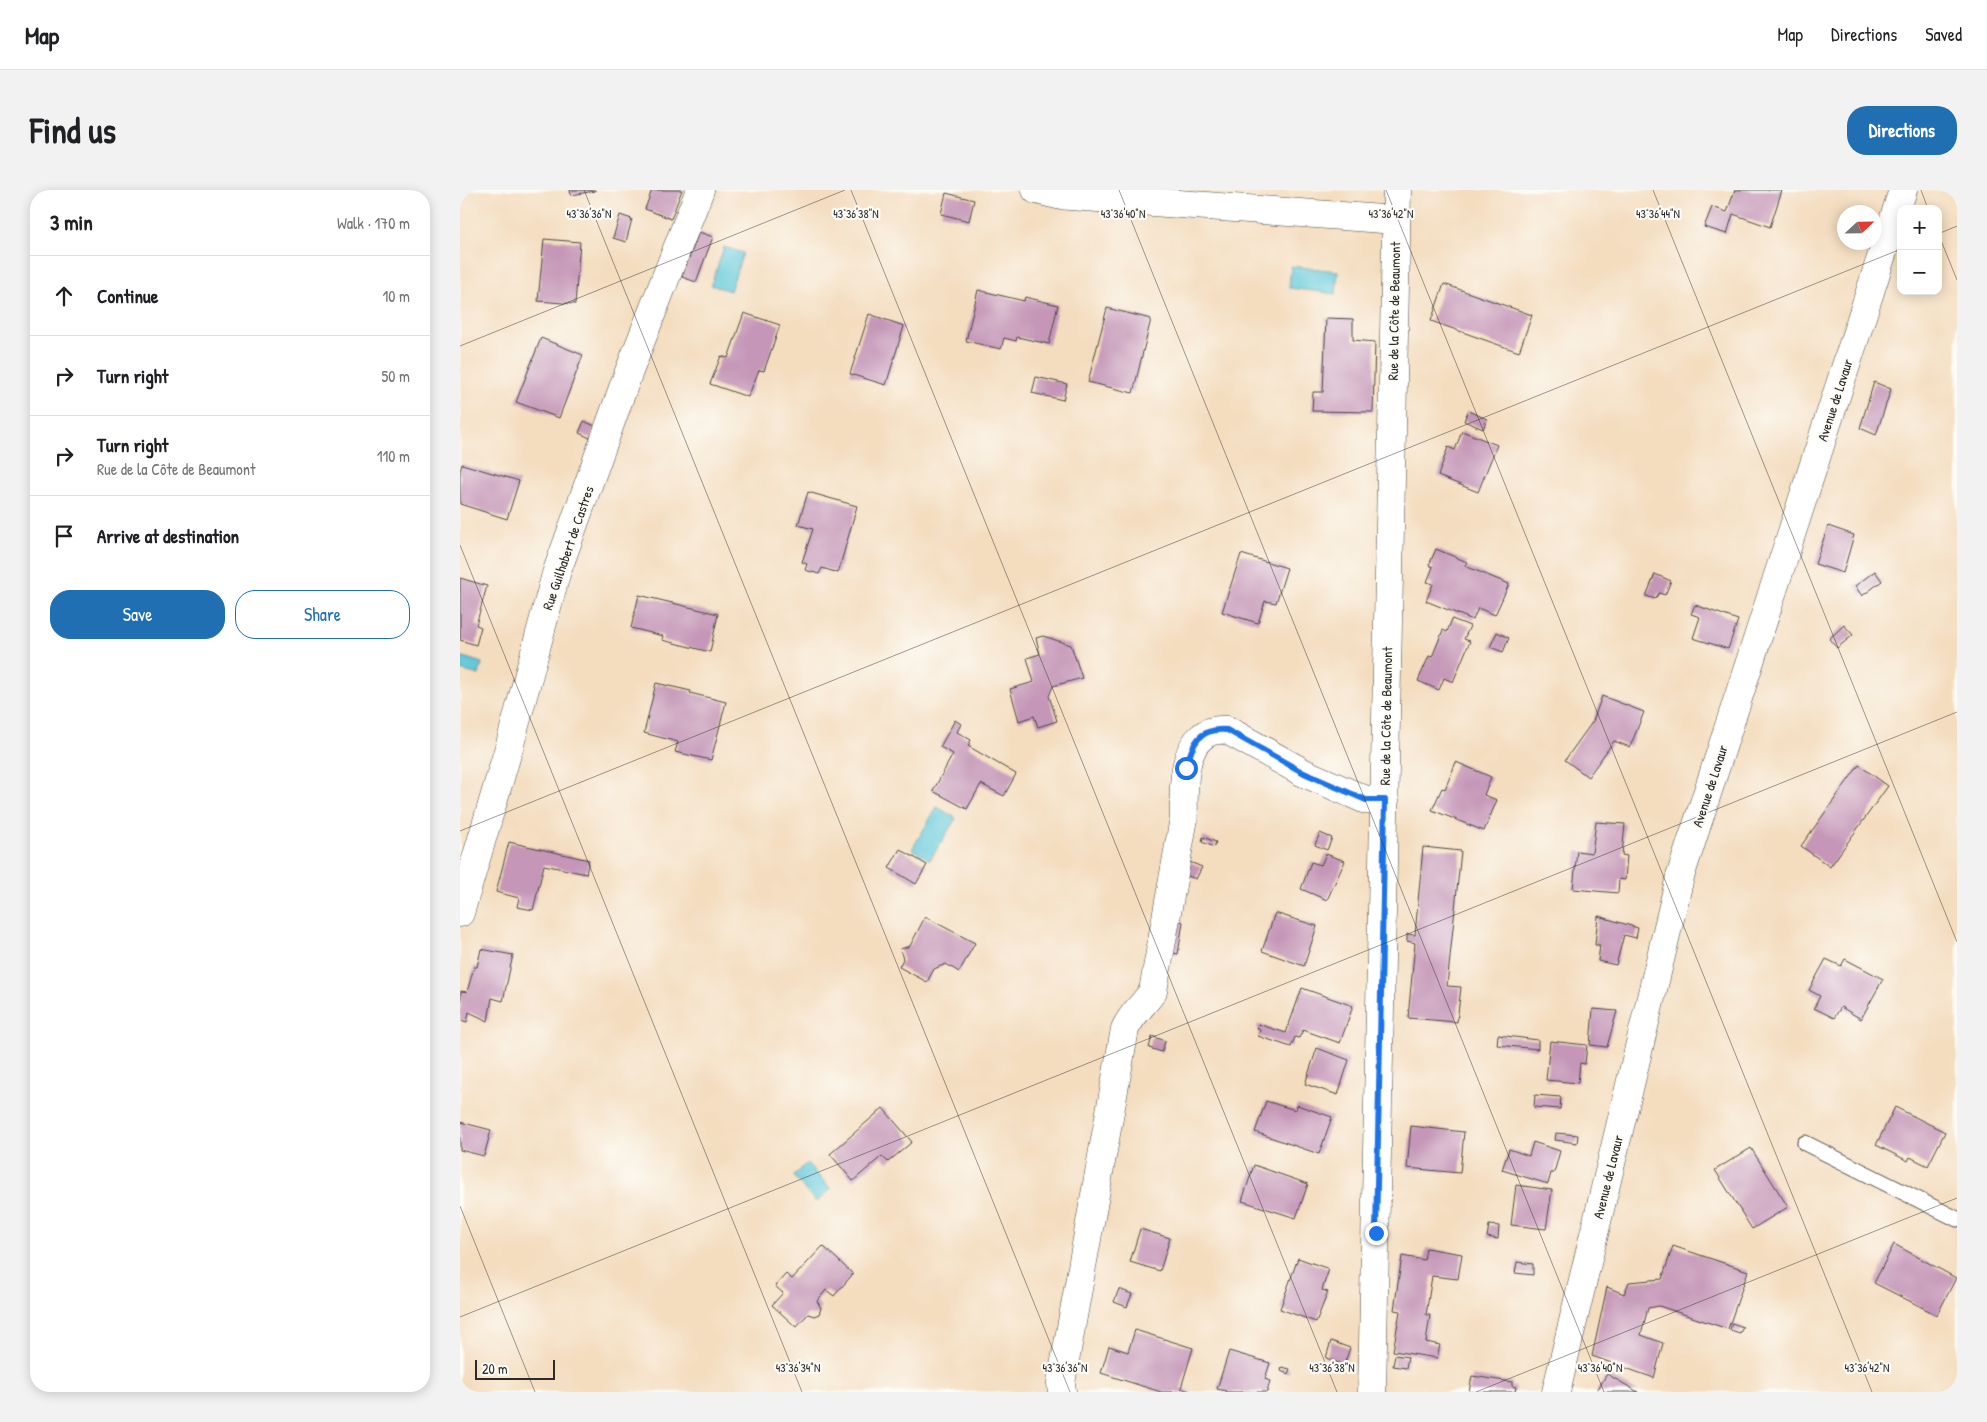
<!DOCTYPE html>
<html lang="en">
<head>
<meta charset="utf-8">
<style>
	body { margin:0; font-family:"Patrick Hand",sans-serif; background:#f2f2f2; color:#202124 }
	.controls { position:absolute; right:15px; top:15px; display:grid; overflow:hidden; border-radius:10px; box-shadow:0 2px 12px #0003 }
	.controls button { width:45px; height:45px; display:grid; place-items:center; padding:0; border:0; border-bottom:1px solid #e0e0e0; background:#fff; color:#202124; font:25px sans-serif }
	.compass { position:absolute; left:1377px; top:15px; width:45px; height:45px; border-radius:50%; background:#fff; box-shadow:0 2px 12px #0003; rotate:68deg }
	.scale { position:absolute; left:15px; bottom:12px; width:80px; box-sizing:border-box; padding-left:5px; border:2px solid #2b2b2b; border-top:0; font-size:14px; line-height:18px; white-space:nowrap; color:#2b2b2b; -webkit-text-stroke:4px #fdfcf7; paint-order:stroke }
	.stop { position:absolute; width:15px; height:15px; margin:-11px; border:4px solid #1a73e8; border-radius:50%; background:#fff }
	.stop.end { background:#1a73e8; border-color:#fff; box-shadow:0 1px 5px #0008 }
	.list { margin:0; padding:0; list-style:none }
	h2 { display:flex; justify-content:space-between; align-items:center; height:65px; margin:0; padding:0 20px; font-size:21px }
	h2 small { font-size:16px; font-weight:400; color:#757577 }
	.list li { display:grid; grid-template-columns:32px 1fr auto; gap:15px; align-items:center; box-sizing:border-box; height:80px; padding:0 20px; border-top:1px solid #e0e0e0 }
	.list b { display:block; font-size:19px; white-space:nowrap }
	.list p { margin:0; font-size:16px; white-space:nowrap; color:#757577 }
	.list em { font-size:16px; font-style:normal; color:#757577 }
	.actions { display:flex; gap:10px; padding:15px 20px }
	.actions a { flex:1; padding:11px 0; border:1px solid #1f6fb2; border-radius:20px; text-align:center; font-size:18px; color:#1f6fb2 }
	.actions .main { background:#1f6fb2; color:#fff }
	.icon { flex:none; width:28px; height:28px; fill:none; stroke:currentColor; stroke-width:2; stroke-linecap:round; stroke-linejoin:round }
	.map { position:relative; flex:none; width:1497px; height:1202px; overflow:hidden; border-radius:20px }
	header { display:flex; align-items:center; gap:30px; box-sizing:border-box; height:70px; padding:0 25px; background:#fff; border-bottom:1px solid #e0e0e0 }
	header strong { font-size:24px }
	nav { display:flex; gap:28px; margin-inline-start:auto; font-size:18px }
	.intro { display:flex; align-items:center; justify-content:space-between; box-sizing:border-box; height:120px; padding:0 30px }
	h1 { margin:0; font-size:35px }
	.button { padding:12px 22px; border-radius:20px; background:#1f6fb2; color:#fff; font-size:18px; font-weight:700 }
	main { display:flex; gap:30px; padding:0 30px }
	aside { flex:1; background:#fff; border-radius:20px; box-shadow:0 2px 12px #0003 }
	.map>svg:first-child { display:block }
	.water { fill:#5ec8d9; stroke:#447a82 }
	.building { fill:#c596b7 }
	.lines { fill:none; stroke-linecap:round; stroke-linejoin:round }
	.lane-casing { stroke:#494641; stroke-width:17 }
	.street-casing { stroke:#494641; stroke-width:29 }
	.primary-casing { stroke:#494641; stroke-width:29 }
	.lane { stroke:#fff; stroke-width:15 }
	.street { stroke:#fff; stroke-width:28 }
	.primary { stroke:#fff; stroke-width:28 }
	.route { stroke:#1a73e8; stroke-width:6 }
	.ticks { fill:none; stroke:#2b2b2b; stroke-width:1; stroke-opacity:0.45 }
	.labels { text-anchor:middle; stroke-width:4.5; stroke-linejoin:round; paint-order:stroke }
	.street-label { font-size:14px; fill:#2b2b2b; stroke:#fdfcf7 }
	.ticks-label { font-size:12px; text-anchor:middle; fill:#2b2b2b; stroke:#fdfcf7; stroke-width:4.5; stroke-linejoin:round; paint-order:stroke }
</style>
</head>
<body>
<header>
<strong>Map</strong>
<nav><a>Map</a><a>Directions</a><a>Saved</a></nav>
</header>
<div class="intro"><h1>Find us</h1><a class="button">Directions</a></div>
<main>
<aside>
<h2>3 min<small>Walk · 170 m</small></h2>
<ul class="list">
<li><svg class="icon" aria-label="ahead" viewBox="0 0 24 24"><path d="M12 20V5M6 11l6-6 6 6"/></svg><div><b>Continue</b></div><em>10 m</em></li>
<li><svg class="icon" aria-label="right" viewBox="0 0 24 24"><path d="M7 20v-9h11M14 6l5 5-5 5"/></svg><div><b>Turn right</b></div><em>50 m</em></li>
<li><svg class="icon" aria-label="right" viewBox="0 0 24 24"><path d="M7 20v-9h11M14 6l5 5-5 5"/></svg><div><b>Turn right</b><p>Rue de la Côte de Beaumont</p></div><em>110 m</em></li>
<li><svg class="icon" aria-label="arrive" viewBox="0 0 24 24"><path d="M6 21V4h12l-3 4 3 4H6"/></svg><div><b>Arrive at destination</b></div></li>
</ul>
<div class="actions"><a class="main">Save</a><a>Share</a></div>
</aside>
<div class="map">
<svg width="1497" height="1202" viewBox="0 0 1497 1202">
	<rect width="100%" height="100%" fill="#fdfcf7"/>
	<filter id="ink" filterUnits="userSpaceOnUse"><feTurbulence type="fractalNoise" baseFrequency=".02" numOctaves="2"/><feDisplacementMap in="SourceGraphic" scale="10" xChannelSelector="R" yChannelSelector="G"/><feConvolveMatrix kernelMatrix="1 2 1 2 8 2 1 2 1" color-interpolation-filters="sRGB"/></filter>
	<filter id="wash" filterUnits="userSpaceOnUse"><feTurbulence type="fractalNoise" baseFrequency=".0096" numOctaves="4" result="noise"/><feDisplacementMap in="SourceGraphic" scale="20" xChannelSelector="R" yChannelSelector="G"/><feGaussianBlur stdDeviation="1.12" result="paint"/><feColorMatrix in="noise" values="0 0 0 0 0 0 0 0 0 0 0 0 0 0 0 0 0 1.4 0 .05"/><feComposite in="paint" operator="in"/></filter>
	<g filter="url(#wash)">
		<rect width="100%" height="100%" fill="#f4ddbf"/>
		<!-- water -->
		<path class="water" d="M264,57l19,6 -13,38 -19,-6z
			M831,76l47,5 -2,23 -47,-6z
			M0,466l22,7 -3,12 -19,-5z
			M477,617l19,11 -26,42 -18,-11z
			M347,973l24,26 -15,13 -23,-26z"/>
		<g id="blocks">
			<!-- building -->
			<path class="building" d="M110,0h25v1l-24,4z
				M192,0h30l-11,29 -26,-10z
				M1275,0h47l-12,37 -37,-13 -6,20 -23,-7 8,-20 15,5z
				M486,3l28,7 -5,21 -28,-7z
				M160,25l12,4 -6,23 -13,-4z
				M239,42l14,5 -17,45 -14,-5z
				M84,49l36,3 -5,62 -37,-3z
				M984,94l88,31 -13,37 -88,-31z
				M518,100l46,11 1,-4 33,8 -9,39 -32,-7 -1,4 -12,-3 -3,11 -35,-8z
				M647,118l44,11 -18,74 -45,-11z
				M284,123l36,12 -16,46 -5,-1 -11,27 -38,-13 11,-28 7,2z
				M409,124l35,12 -18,59 -36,-11z
				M866,128l27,1v21l22,2 -2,70 -61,-1 1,-19h10z
				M81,148l42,17 -24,63 -43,-16z
				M576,187l31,7 -4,16 -31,-7z
				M1414,192l17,7 -15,46 -16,-7z
				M1008,221l19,8 -4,10 -19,-8z
				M124,231l11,5 -5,12 -11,-5z
				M1002,241l35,14 -19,47 -40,-16 10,-29 7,3z
				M2,274l57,17 -12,38 -47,-15v-33z
				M348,302l49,14 -19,67 -16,-5 -3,6 -14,-4 2,-6 -5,-2 11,-33 -15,-4z
				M1368,336l26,9 -11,38 -28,-9z
				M976,359l31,13 -2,4 44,18 -14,31 -17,-7 -5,12 -47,-19 7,-17 -6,-2 6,-15 -4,-2z
				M781,364l46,14 -11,35 -11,-2 -7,22 -36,-11z
				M1415,381l7,10 -20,15 -7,-10z
				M1195,384l16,7 -6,14 -6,-2 -4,6 -9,-3z
				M0,388l27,8 -11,39 5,2 -5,18 -16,-5z
				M179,405l79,19 -8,38 -48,-12 1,-4 -32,-8z
				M1235,415l43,15 -10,29 -35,-11 7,-21 -9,-3z
				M992,429l18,7 -6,13 6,2 -17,41 -9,-4 -5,12 -21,-9 11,-25 3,1 11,-27 4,2z
				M1384,435l9,10 -16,13 -8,-9z
				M1037,442l12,6 -6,14 -13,-5z
				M583,446l28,9 11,33 -29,8 -4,10 8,25 -19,6 -4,-11 -15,5 -9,-32 24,-7 -7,-24 13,-4 -4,-16z
				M196,493l35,8 -1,2 36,9 -15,58 -36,-8 3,-10 -34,-9z
				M1142,506l42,16 -14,35 -16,-6 -26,36 -23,-17 28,-39z
				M495,530l6,4 -4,8 14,8 -3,6 48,28 -12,22 -23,-12 -14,25 -34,-18 20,-37 -13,-7z
				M996,572l35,15 -7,18 13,5 -13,31 -52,-21 10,-22 3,1z
				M1399,575l29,21 -58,81 -29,-21z
				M1136,632l29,2 -3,31 5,1 -1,11 -1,13 -6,-1 -1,14 -45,-4 4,-38 15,2z
				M860,643l12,5 -5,12 -12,-5z
				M743,647l13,5 -2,5 -12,-5z
				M49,652l80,18 -3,14 -42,-9 -11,45 -16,-3 2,-9 -23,-6z
				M963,657l38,4 -14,135 14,1 -4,35 -49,-4 7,-75 -8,-2v-7l8,1z
				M440,659l27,16 -11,19 -27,-16z
				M866,664l19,7 -18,39 -26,-11 10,-27 10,3z
				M730,672l12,5 -6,12 -11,-4z
				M815,723l42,13 -13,40 -42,-15z
				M1138,726l40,12 -2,10 -12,-3 -8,30 -18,-4 2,-16h-5z
				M465,727l50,26 -16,29 -13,-8 -12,5 -7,13 -28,-15 4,-8 -3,-10 10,-3z
				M712,728l11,4 -5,32 -12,-2z
				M21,759l32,6 -10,46 -11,-3 -4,23 -19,-9 -2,10 -7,-2 1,-29 6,1 7,-25h3z
				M1366,769l15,7 4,-7 38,20 -22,40 -20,-12 -7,11 -20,-10 6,-12 -11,-6z
				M842,798l51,18 -13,37 -37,-13 -4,8 -4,-1 -4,10 -33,-11 2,-6 -3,-2 1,-4 28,9z
				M1133,819l24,2 -10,36 -17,-2z
				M1038,845l40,5v9l-41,-4z
				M692,846l13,5 -3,11 -13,-4z
				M1090,851l37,4 -2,19 -5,-1 -2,20 -32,-3z
				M857,858l32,12 -11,35 -33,-11z
				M1075,905l26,2 -1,12 -26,-2z
				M806,911l29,9 2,-5 35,12 -13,37 -64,-22z
				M1435,917l50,25 -17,34 -18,-9 -2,4 -32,-16z
				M423,918l29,34 -24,20 -6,-6 -29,25 -23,-27z
				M0,932l31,8 -7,26 -24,-6z
				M951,936l53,6 -4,41 -53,-5z
				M1096,943l22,2 -1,8 -22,-3z
				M1073,952l27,9 -6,22h-3l-3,11 -46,-14 7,-21 20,7z
				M1291,958l37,59 -36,22 -37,-59z
				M794,975l54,19 -12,34 -54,-17z
				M1056,995l36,5 -6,39 -35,-4z
				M1029,1035l10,1 -1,13 -11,-2z
				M680,1039l30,9 -10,33 -30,-9z
				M1434,1054l62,34 -19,37 -63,-32z
				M363,1056l30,28 -19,22 -8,-6 -9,11 4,7 -2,6 -5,2 -6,-2 -12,13 -24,-22 11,-12 -8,-7 11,-12 6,5z
				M1213,1056l75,25 -20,58 -69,-23 -11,2 -7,27 22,8 -9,35 -62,-22 15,-69 17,7 5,-12 33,-3z
				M966,1058l36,6 -4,25 -26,-3 -6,39h4l-4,27 14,3 -3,13 -44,-7 7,-40 -6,-1 8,-54 22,4z
				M838,1068l31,11 -7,21 6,2 -12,30 -36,-13z
				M1057,1072l16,2v11l-18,-2z
				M659,1099l13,5 -5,13 -13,-5z
				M1272,1133l11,4 -3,6 -10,-3z
				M675,1140l58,18 -12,40 12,4h-32l-60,-19 8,-27 19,6z
				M871,1151l19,7 -6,17 -18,-7z
				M769,1161l41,12 -5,16 5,2 -3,11h-42l1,-1 -9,-2z
				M935,1165l13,2 -2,11 -13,-2z
				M822,1177l8,2 -2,5 -7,-3z
				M1147,1184l31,18h-42z
				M1012,1186l40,6v4l4,1 -1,5h-46z"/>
		</g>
	</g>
	<g filter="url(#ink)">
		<use href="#blocks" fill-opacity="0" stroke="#494641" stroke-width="1"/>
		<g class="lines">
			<defs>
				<path id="lane" d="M1345,953l152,76"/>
				<path id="street" d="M576,0l21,5 339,25
					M0,723l50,-169 46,-170 72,-200 72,-184
					M602,1202l-1,-9 64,-354c7,-16 19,-24 28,-38l31,-173c-1,-32 -3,-92 43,-88l77,43 62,27h19
					M912,1202l25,-1202"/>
				<path id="primary" d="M1096,1202l124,-515 223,-687"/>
			</defs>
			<!-- lane casing -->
			<use href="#lane" class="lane-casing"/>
			<!-- street casing -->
			<use href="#street" class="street-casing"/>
			<!-- primary casing -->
			<use href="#primary" class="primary-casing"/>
			<!-- lane -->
			<use href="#lane" class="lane"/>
			<!-- street -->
			<use href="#street" class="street"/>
			<!-- primary -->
			<use href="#primary" class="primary"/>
		</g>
	</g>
	<g class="lines" filter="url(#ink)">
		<!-- route -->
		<path class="route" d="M726,578c6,-24 13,-41 41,-38l77,43 62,27h19l-9,433"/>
	</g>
	<!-- ticks -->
	<path class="ticks" d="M124,0l486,1202M391,0l486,1202M659,0l485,1202M926,0l486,1202M1193,0l304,752M1461,0l7,19M1478,43l19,47M1478,44l19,-8M0,156l385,-156M0,355l342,847M0,641l1441,-582M0,1016l75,186M0,1127l1497,-605M1016,1202l481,-194"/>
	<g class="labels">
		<!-- street labels -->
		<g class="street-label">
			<text transform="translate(934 121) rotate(-89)" y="5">Rue de la Côte de Beaumont</text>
			<text transform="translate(1375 210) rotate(-72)" y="5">Avenue de Lavaur</text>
			<text transform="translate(108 358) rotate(-71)" y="5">Rue Guilhabert de Castres</text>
			<text transform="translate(926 526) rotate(-89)" y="5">Rue de la Côte de Beaumont</text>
			<text transform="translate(1250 596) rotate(-72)" y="5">Avenue de Lavaur</text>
			<text transform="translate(1148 987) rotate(-76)" y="5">Avenue de Lavaur</text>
		</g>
	</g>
	<g class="ticks-label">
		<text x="129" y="28">43°36'36"N</text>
		<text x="396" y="28">43°36'38"N</text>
		<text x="663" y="28">43°36'40"N</text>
		<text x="931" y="28">43°36'42"N</text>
		<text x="1198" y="28">43°36'44"N</text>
		<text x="338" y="1182">43°36'34"N</text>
		<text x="605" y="1182">43°36'36"N</text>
		<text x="872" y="1182">43°36'38"N</text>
		<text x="1140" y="1182">43°36'40"N</text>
		<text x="1407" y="1182">43°36'42"N</text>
	</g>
</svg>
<div class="controls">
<button>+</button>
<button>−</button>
</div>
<svg class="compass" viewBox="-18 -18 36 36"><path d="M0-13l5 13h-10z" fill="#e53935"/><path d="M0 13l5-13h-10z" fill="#757577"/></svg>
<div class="scale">20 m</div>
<div class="stop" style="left:726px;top:578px"></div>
<div class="stop end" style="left:916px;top:1043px"></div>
</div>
</main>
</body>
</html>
